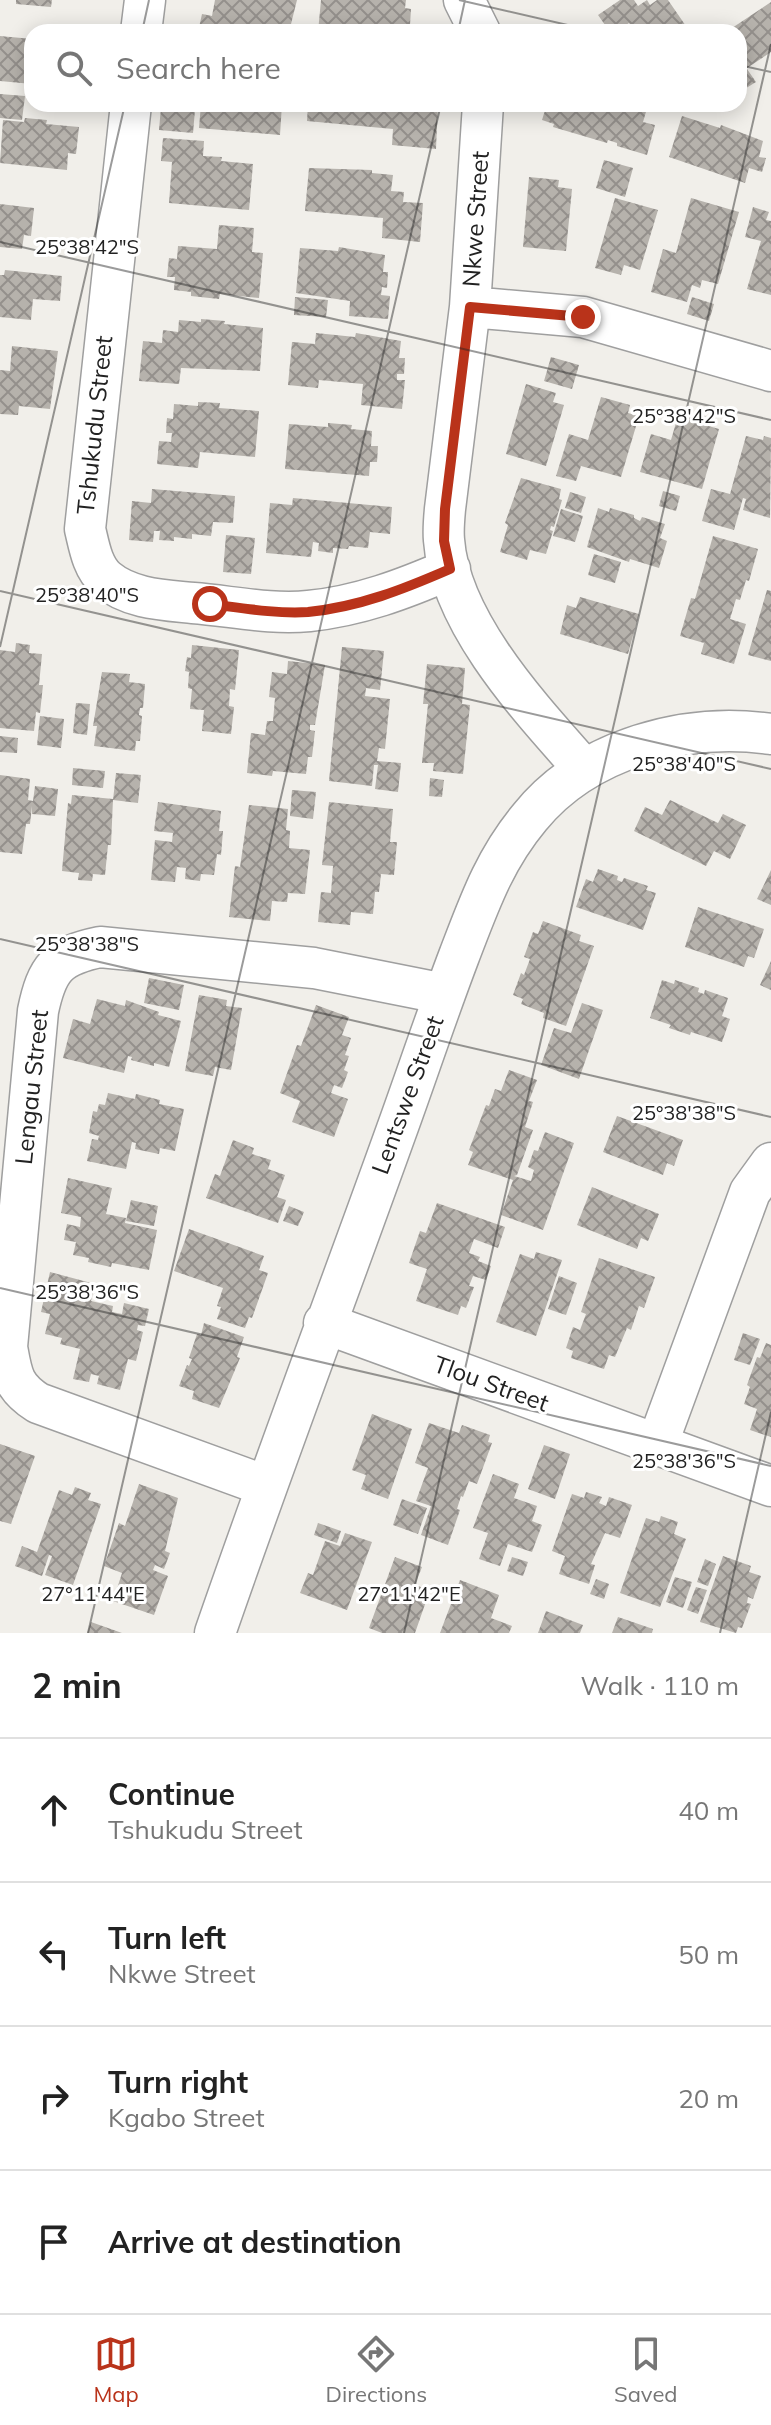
<!DOCTYPE html>
<html lang="en">
<head>
<meta charset="utf-8">
<style>
	body { margin:0; font-family:Mulish,sans-serif; background:#f2f2f2; color:#222 }
	.stop { position:absolute; width:24px; height:24px; margin:-18px; border:6px solid #b9331a; border-radius:50%; background:#fff }
	.stop.end { background:#b9331a; border-color:#fff; box-shadow:0 2px 8px #0008 }
	.list { margin:0; padding:0; list-style:none }
	h2 { display:flex; justify-content:space-between; align-items:center; height:104px; margin:0; padding:0 32px; font-size:34px }
	h2 small { font-size:26px; font-weight:400; color:#767676 }
	.list li { display:grid; grid-template-columns:52px 1fr auto; gap:24px; align-items:center; box-sizing:border-box; height:144px; padding:0 32px; border-top:2px solid #e0e0e0 }
	.list b { display:block; font-size:30px; white-space:nowrap }
	.list p { margin:0; font-size:26px; white-space:nowrap; color:#767676 }
	.list em { font-size:26px; font-style:normal; color:#767676 }
	.icon { flex:none; width:44px; height:44px; fill:none; stroke:currentColor; stroke-width:2; stroke-linecap:round; stroke-linejoin:round }
	.map { position:relative; flex:none; width:771px; height:1633px; overflow:hidden }
	.search { position:absolute; background:#fff; box-shadow:0 4px 20px #0003; left:24px; right:24px; top:24px; height:88px; display:flex; align-items:center; gap:20px; box-sizing:border-box; padding:0 28px; border-radius:24px; color:#767676; font-size:30px }
	.sheet { height:680px; background:#fff }
	nav { display:flex; justify-content:space-around; align-items:center; box-sizing:border-box; height:112px; border-top:2px solid #e0e0e0; background:#fff; font-size:22px; color:#767676 }
	nav a { display:grid; justify-items:center; gap:4px }
	nav .on { color:#b9331a }
	.map>svg:first-child { display:block }
	.building { fill:url(#building-cross-hatch) }
	.lines { fill:none; stroke-linecap:round; stroke-linejoin:round }
	.minor-casing { stroke:#9f9f9f; stroke-width:43 }
	.minor { stroke:#fff; stroke-width:40 }
	.route { stroke:#b9331a; stroke-width:10 }
	.ticks { fill:none; stroke:#222; stroke-width:2; stroke-opacity:0.45 }
	.labels { text-anchor:middle; stroke-width:6; stroke-linejoin:round; paint-order:stroke }
	.street-label { font-size:24px; fill:#222; stroke:#fff }
	.ticks-label { font-size:20px; text-anchor:middle; fill:#222; stroke:#fff; stroke-width:6; stroke-linejoin:round; paint-order:stroke }
</style>
</head>
<body>
<div class="map">
<svg width="771" height="1633" viewBox="0 0 771 1633">
	<defs>
		<pattern id="building-cross-hatch" width="8" height="8" patternUnits="userSpaceOnUse" patternTransform="scale(2)"><rect width="8" height="8" fill="#b6b2ac"/><path d="M0 0l8 8M0 8l8-8" fill="none" stroke="#94908c"/></pattern>
	</defs>
	<rect width="100%" height="100%" fill="#f1efea"/>
	<!-- building -->
	<path class="building" d="M16,0h36l-1,7 -35,-3z
		M215,0h82l-8,32h-91l4,-18 10,2z
		M321,0h85l-1,8 6,1 -1,16h-6l-1,7h-85z
		M620,0h14l4,6 9,-6 3,5 7,-5h11l20,29 -1,3h-51l-7,-9 -14,9h-5l-12,-17z
		M771,2v50l-24,16 -8,-12v-24h-13z
		M0,36l32,3v45l-32,-3z
		M747,69l9,13 -13,8 -4,-6v-10z
		M0,94l25,2 -3,24 -22,-2z
		M201,104h81l-2,31 -81,-7z
		M308,104h130l-2,45 -44,-4 1,-16 -86,-8z
		M547,104l101,1 -5,17 12,3 -8,30 -30,-9v-3l-9,-3 -1,3 -54,-16 1,-3 -12,-4z
		M161,107l34,3 -2,23 -34,-3z
		M682,116l38,12 1,-3 42,16 -4,16 7,1 -4,14 -13,-4 -4,15 -76,-26z
		M25,118l22,2 -1,4 33,3 -3,27 -8,-1 -1,17 -67,-7 3,-43 21,2z
		M163,138l41,3 -1,15 19,1 -1,4 32,3 -4,46 -80,-7 3,-41 -11,-1z
		M604,160l29,8 -8,29 -29,-9z
		M309,168l63,2v3l21,2 -2,16 13,1 -1,10 20,1 -3,39 -38,-4 1,-20 -78,-7z
		M529,177l30,3 -1,7 14,2 -6,62 -43,-4z
		M615,198l43,12 -18,60 -16,-5 -3,10 -26,-7z
		M691,198l48,14 -21,72 -16,-4 -2,8 -8,-3 -5,17 -36,-10 12,-43 13,4z
		M0,204l34,4 -3,28 -7,-1 -2,14 -22,-2z
		M753,207l16,5 -3,8 5,1v74l-24,-6 14,-48 -16,-4z
		M219,225l35,3 -2,24 11,1 -4,45 -39,-4 -1,5 -28,-3v-4l-17,-2 1,-13h-8l2,-19 8,1 1,-13 39,3z
		M339,247l46,8 -2,17h5l-1,16 -5,-1 -1,8 9,1 -2,23 -39,-3 1,-15 -54,-8 4,-45 38,3z
		M5,270l57,6 -2,25 -27,-2 -2,21 -31,-3v-42h4z
		M295,297l33,3 -2,17 -32,-2z
		M692,297l22,7 -5,17 -22,-7z
		M201,319l24,2 -1,3 39,4 -3,43 -79,-3 -2,16 -40,-3 4,-40 19,2 1,-13 15,2 1,-12 22,2z
		M316,333l39,4 1,-4 45,8 -2,17h6l-1,16h-7v6h8l-3,29 -41,-4 2,-21 -44,-4 -1,8 -30,-3 4,-43 23,2z
		M12,346l46,5 -8,58 -31,-3 -1,9 -18,-1v-44l10,1z
		M551,357l28,8 -7,24 -28,-8z
		M526,384l30,9 -3,9 11,3 -18,61 -40,-12z
		M601,397l29,8 -2,8 11,3 -18,61 -40,-11 -5,15 -20,-5 13,-42 19,6z
		M198,402l22,1 -1,5 40,3 -4,46 -55,-5 -2,16 -41,-4 2,-23 12,1 1,-9h-6l1,-15 6,1 1,-15 24,2z
		M680,409l27,8 -2,8 14,4 -17,60 -62,-17 11,-38 20,6z
		M328,423l24,2 -1,4 21,2 -1,15h7l-1,16h-7l-1,14 -84,-7 4,-45 39,3z
		M746,436l17,4 1,-4 7,2 -1,80 -27,-8 3,-11 -3,-1 -9,32 -32,-9 9,-32 19,5z
		M521,478l40,11 -2,10 3,1 -8,27 -3,-1 -1,4 3,1 -7,23 -16,-4 -3,10 -27,-8 8,-27 -3,-2z
		M152,489l83,7 -2,27 -20,-1 -2,14 -19,-2v5l-18,-2v4l-15,-1 1,-9h-6l-1,11 -24,-2 3,-39 19,2z
		M663,491l17,5 -4,15 -17,-5z
		M570,492l16,5 -5,16 -16,-5z
		M293,498l99,9 -2,27 -20,-2 -2,16 -19,-2 -1,3 -15,-1v5l-15,-2 1,-8 -6,-1 -2,15 -45,-4 4,-50 22,2z
		M598,508l11,4 1,-4 24,7v3l6,3 2,-4 23,7 -5,14 7,3 -8,27 -29,-9 -1,3 -42,-15z
		M561,509l22,7 -8,26 -22,-6z
		M226,535l29,3 -4,36 -28,-2z
		M713,536l45,13 -9,32 -3,-1 -6,20 -4,-1 -6,20 16,5 -12,40 -33,-10 3,-11 -24,-7 11,-38 4,1z
		M594,554l27,8 -6,21 -27,-8z
		M767,590l4,1v70l-23,-6z
		M580,597l59,17 -11,40 -68,-20 7,-29 9,3z
		M16,643l14,2 -1,8 13,1 -3,31h4l-3,28 -4,-1 -2,19 -34,-3v-78l15,2z
		M192,645l47,5 -4,40 -5,-1 -1,17 5,1 -3,27 -29,-3 2,-21 -14,-1 2,-20 -4,-1 1,-16 -4,-1 2,-14 4,1z
		M342,647l42,4 -4,39 -14,-2 -1,8 25,3 -5,50 -6,-1 -2,13 24,2 -3,29 -23,-3 3,-24h-4l-2,21 -43,-5z
		M288,661l37,4 -10,60h-5v5l5,1 -3,26h-4l-2,17 -33,-3 -1,5 -25,-3 4,-40 14,2 2,-14h6l2,-23 -6,-1 3,-25 15,2z
		M427,664l38,4 -3,36 8,1 -7,69 -30,-3 1,-8h-12l6,-59h-5z
		M102,672l28,2 -1,8 16,2 -2,24h-3l-1,7 3,1 -2,25h-4l-1,10 -41,-5 3,-20h-4z
		M76,703l14,1 -3,31 -14,-2z
		M40,716l24,3 -3,29 -24,-3z
		M0,736l18,2 -1,15 -17,-1z
		M73,768l32,3 -2,17 -31,-3z
		M116,773l25,2 -3,28 -25,-3z
		M0,775l30,4 -2,21 5,1 2,-15 23,3 -3,27 -23,-2v-8l-2,18h-4l-4,30 -22,-2z
		M430,778l14,2 -2,17 -13,-1z
		M292,790l24,2 -3,27 -23,-3z
		M72,795l41,4 -2,46h-3l-3,30 -12,-1 -1,7 -14,-1 1,-7 -17,-2 6,-68 3,1z
		M670,800l48,23 5,-9 23,11 -16,34 -16,-8 -8,15 -72,-35 11,-24 17,8z
		M158,802l63,9 -2,20h4l-2,24 -4,-1 -3,21 -13,-1 -1,7 -15,-2 1,-11 -9,-1 -2,15 -24,-2 4,-40 17,2 1,-9 -19,-2z
		M329,802l64,7 -3,33h7l-3,33 -13,-1 -2,18h-4l-2,22 -22,-2 -1,13 -32,-3 3,-30 10,1 2,-27 -11,-1z
		M249,805l39,4 -2,21 4,1 -1,17 21,2 -5,44 -17,-1 -1,9 -15,-1 -2,20 -41,-4 6,-51 5,1z
		M598,869l20,7 -1,4 5,2 2,-4 24,8 -2,4 10,3 -13,37 -67,-23 10,-28 7,3z
		M771,870v35l-14,-6z
		M698,907l66,22 -10,29 -6,-2 -4,11 -59,-20z
		M543,921l38,14 -2,6 15,5 -28,80 -23,-8 1,-5 -23,-9 2,-5 -10,-4 8,-22 3,2 6,-16 -6,-2 9,-25 5,2z
		M771,961v29l-11,-5z
		M149,978l35,7 -5,25 -35,-7z
		M662,980l12,4 1,-4 24,8 -1,4 6,2 1,-4 23,8 -6,18 8,3 -8,23 -31,-10 -1,3 -21,-7 2,-3 -21,-7z
		M199,995l28,5 -1,6 16,2 -11,62 -16,-3 -2,9 -28,-5z
		M97,999l28,7 1,-6 33,12 -1,3 23,6 -12,46 -15,-4v3l-23,-6 1,-3 -4,-1 -4,17 -61,-15 10,-39 17,5z
		M582,1003l21,7 -24,69 -38,-14 13,-37 17,5z
		M316,1005l33,12 -7,18 9,3 -6,17 4,1 -5,14 4,2 -6,16 -8,-3 -3,8 17,6 -14,38 -42,-15 8,-21 -20,-8 17,-48 4,1z
		M509,1070l28,10 -8,21 4,1 -8,25 8,3 -16,45 -3,1 17,5 3,-11 -6,-3 6,-17 4,1 7,-19 29,11 -31,87 -42,-15 12,-35 -45,-15 5,-13 -4,-2 17,-45 3,1 6,-17 6,2z
		M108,1093l27,6 1,-5 24,6 -1,4 25,5 -9,42 -15,-3 -1,6 -24,-5 1,-6 -4,-1 -6,27 -39,-8 5,-22 6,1 1,-4 -10,-3 4,-22 4,1 2,-8 6,1z
		M617,1116l66,24 -9,26 -7,-3 -4,12 -60,-23z
		M233,1140l21,8 -2,6 19,6 -3,9 17,6 -8,22 9,3 -8,23 -72,-25 9,-24 5,2z
		M68,1178l44,10 -6,26 20,4 -1,5 32,7 -8,40 -37,-7 -1,4 -23,-5 1,-4 -16,-3 3,-13 -12,-2 3,-16 13,3 1,-10 -20,-4z
		M592,1187l67,27 -11,27 -7,-3 -4,11 -60,-24z
		M131,1200l27,6 -4,20 -28,-5z
		M437,1203l68,24 -7,21 -24,-9 -5,14 11,4 -2,4 13,5 -5,14 -13,-4 -4,10 5,1 -8,21 -5,-2 -3,9 -42,-14 11,-32 -18,-6 11,-32 6,2z
		M289,1206l15,6 -6,14 -15,-5z
		M189,1229l75,27 -5,14 9,3 -16,45 -3,-1 -4,11 -28,-9 4,-12 -4,-1 6,-18 -49,-17z
		M536,1252l26,8 -26,76 -40,-14 24,-68 14,5z
		M599,1258l56,19 -11,31 -5,-2 -8,24 -4,-2 -12,29 -6,-2 -5,14 -33,-11 2,-7 -7,-3 7,-21 7,3 6,-16 -5,-2z
		M50,1272l45,12 -4,17 22,5 -1,6 10,2 2,-11 25,6 -4,17 -7,-1 -1,5 6,2 -7,29 -8,-2 -8,31 -23,-6 2,-8 -8,-2 -2,8 -16,-3 7,-30 -20,-5 2,-6 -17,-4 5,-20 -9,-2z
		M559,1276l18,7 -11,32 -18,-6z
		M204,1323l40,14 -7,20 3,1 -21,50 -27,-9 2,-8 -15,-5 8,-21 2,1 3,-7 -3,-1 8,-24 4,1z
		M743,1333l17,6 -10,26 -16,-5z
		M766,1343l5,2v92l-21,-7 7,-21 -13,-5 6,-17 -3,-2 10,-28 3,1z
		M372,1414l40,15 -24,70 -27,-10 5,-14 -14,-5z
		M429,1423l30,10 3,-8 28,10 -2,7 4,1 -15,41 -8,-3 -6,16 -2,-1 -4,13 3,1 -12,35 -27,-10 10,-29 -15,-5 12,-33 -13,-5z
		M0,1444l35,12 -24,68 -11,-3z
		M544,1445l26,9 -15,45 -27,-10z
		M493,1474l26,10 -5,14 23,8 -5,15 10,4 -10,27 -24,-8 -8,22 -21,-7 9,-26 -15,-5z
		M139,1484l39,14 -13,53 5,2 -6,16 -9,-4 -2,5 15,6 -14,39 -41,-14 9,-28 -18,-7 15,-43 6,3z
		M75,1487l16,6 -3,7 13,4 -28,81 -28,-10 7,-19 -3,-1 -7,21 -27,-10 7,-20 15,6 22,-62 13,5z
		M586,1492l16,5 -3,6 7,3 3,-9 23,8 -12,33 -15,-5 -14,31 4,1 -6,19 -30,-10 6,-18 -13,-5 20,-57 12,4z
		M402,1499l25,9 -9,26 -25,-9z
		M661,1516l17,6 -4,12 12,5 -26,68 -40,-14 26,-75 13,4z
		M318,1523l23,8 -4,12 -23,-8z
		M345,1533l27,9 -25,68 -47,-17 8,-20 5,2 12,-34 15,5z
		M723,1556l28,10 -2,6 12,4 -8,23 -5,-2 -1,6 4,1 -9,24 -4,-1 -2,6 -36,-11z
		M395,1557l27,10 -7,18 15,5 -15,43h-33l-13,-5z
		M512,1557l16,5 -5,14 -16,-5z
		M705,1559l11,5 -8,22 -11,-4z
		M675,1577l17,5 -9,26 -17,-6z
		M596,1579l13,5 -5,15 -14,-5z
		M460,1580l39,15 -8,23 21,8 -3,7h-69z
		M696,1587l11,3 -9,24 -11,-4z
		M546,1611l37,14 -3,8h-42z
		M618,1617l35,12 -1,4h-40z
		M91,1622l31,11h-35z"/>
	<g class="lines">
		<defs>
			<path id="minor" d="M464,0l16,32
				M141,32l4,-32
				M131,104l-46,425c4,16 7,38 21,50 24,20 57,21 87,24 38,3 78,12 116,8 50,-5 95,-22 141,-42
				M483,104l-13,203 -25,202c-1,11 -2,21 -1,31 6,83 87,169 140,229
				M470,307l113,10 188,54
				M324,1323l447,163
				M657,1445l93,-253 21,-29
				M266,1486l-228,-83c-25,-16 -26,-28 -31,-56l31,-336c9,-43 19,-55 62,-64l214,21 131,26
				M215,1633c58,-168 121,-334 181,-501 21,-58 41,-118 63,-176 20,-52 35,-96 71,-139 56,-69 156,-95 241,-83"/>
		</defs>
		<!-- minor casing -->
		<use href="#minor" class="minor-casing"/>
		<!-- minor -->
		<use href="#minor" class="minor"/>
	</g>
	<g class="lines">
		<!-- route -->
		<path class="route" d="M210,604c32,4 66,10 98,8 51,-5 96,-23 142,-43l-6,-28 1,-32 25,-202 113,10"/>
	</g>
	<!-- ticks -->
	<path class="ticks" d="M459,0l139,32M142,32l7,-32M458,32l7,-32M739,65l32,7M0,242l771,178M0,591l771,178M0,647l125,-543M0,939l771,178M0,1288l771,178M88,1633l353,-1529M404,1633l367,-1589M720,1633l51,-221"/>
	<g class="labels">
		<!-- street labels -->
		<g class="street-label">
			<text transform="translate(476 219) rotate(-86)" y="8">Nkwe Street</text>
			<text transform="translate(95 425) rotate(-84)" y="8">Tshukudu Street</text>
			<text transform="translate(32 1087) rotate(-84)" y="8">Lengau Street</text>
			<text transform="translate(408 1095) rotate(-70)" y="8">Lentswe Street</text>
			<text transform="translate(491 1384) rotate(20)" y="8">Tlou Street</text>
		</g>
	</g>
	<g class="ticks-label">
		<text x="87" y="254">25°38'42"S</text>
		<text x="684" y="423">25°38'42"S</text>
		<text x="87" y="602">25°38'40"S</text>
		<text x="684" y="771">25°38'40"S</text>
		<text x="87" y="951">25°38'38"S</text>
		<text x="684" y="1120">25°38'38"S</text>
		<text x="87" y="1299">25°38'36"S</text>
		<text x="684" y="1468">25°38'36"S</text>
		<text x="93" y="1601">27°11'44"E</text>
		<text x="409" y="1601">27°11'42"E</text>
	</g>
</svg>
<div class="stop" style="left:210px;top:604px"></div>
<div class="stop end" style="left:583px;top:317px"></div>
<div class="search"><svg class="icon" aria-label="search" viewBox="0 0 24 24"><circle cx="10" cy="10" r="6"/><path d="M15 15l6 6"/></svg>Search here</div>
</div>
<section class="sheet">
<h2>2 min<small>Walk · 110 m</small></h2>
<ul class="list">
<li><svg class="icon" aria-label="ahead" viewBox="0 0 24 24"><path d="M12 20V5M6 11l6-6 6 6"/></svg><div><b>Continue</b><p>Tshukudu Street</p></div><em>40 m</em></li>
<li><svg class="icon" aria-label="left" viewBox="0 0 24 24"><path d="M17 20v-9H6M10 6l-5 5 5 5"/></svg><div><b>Turn left</b><p>Nkwe Street</p></div><em>50 m</em></li>
<li><svg class="icon" aria-label="right" viewBox="0 0 24 24"><path d="M7 20v-9h11M14 6l5 5-5 5"/></svg><div><b>Turn right</b><p>Kgabo Street</p></div><em>20 m</em></li>
<li><svg class="icon" aria-label="arrive" viewBox="0 0 24 24"><path d="M6 21V4h12l-3 4 3 4H6"/></svg><div><b>Arrive at destination</b></div></li>
</ul>
</section>
<nav>
<a class="on"><svg class="icon" aria-label="map" viewBox="0 0 24 24"><path d="M3 6l6-2 6 2 6-2v14l-6 2-6-2-6 2zM9 4v14M15 6v14"/></svg>Map</a>
<a><svg class="icon" aria-label="directions" viewBox="0 0 24 24"><path d="M12 3l9 9-9 9-9-9zM9 14v-3h6M13 9l2 2-2 2"/></svg>Directions</a>
<a><svg class="icon" aria-label="saved" viewBox="0 0 24 24"><path d="M7 4h10v16l-5-4-5 4z"/></svg>Saved</a>
</nav>
</body>
</html>
